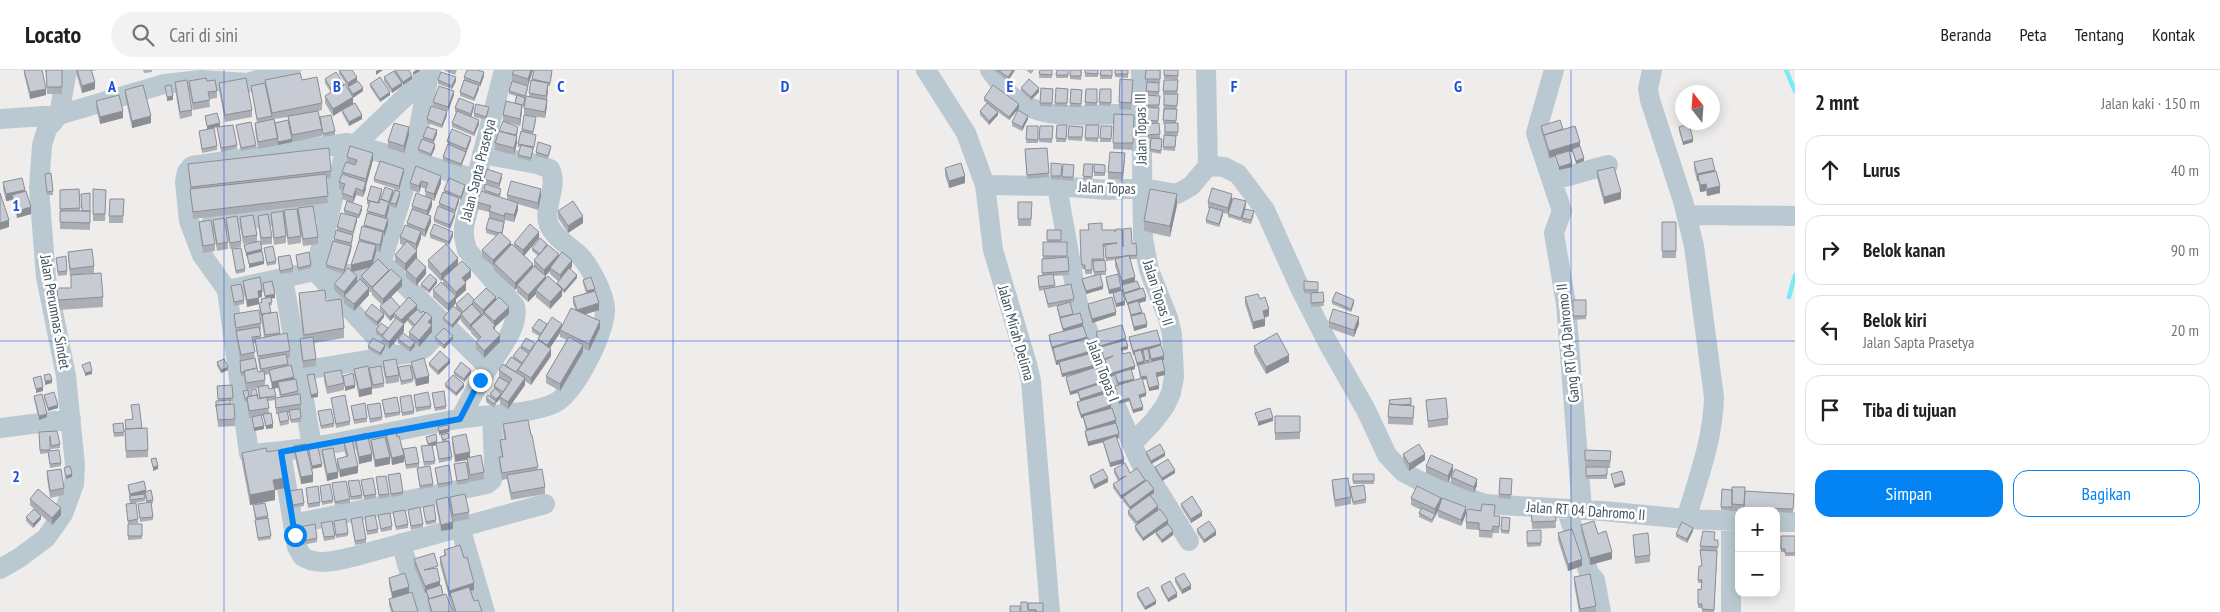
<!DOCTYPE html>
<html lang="id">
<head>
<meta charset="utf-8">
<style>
	body { margin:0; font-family:"PT Sans Narrow",sans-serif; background:#f2f2f2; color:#202124 }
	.controls { position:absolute; right:15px; bottom:15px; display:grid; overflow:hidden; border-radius:10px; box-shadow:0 2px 12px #0003 }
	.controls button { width:45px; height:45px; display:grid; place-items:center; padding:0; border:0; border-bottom:1px solid #e0e0e0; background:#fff; color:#202124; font:25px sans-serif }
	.compass { position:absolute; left:1675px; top:15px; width:45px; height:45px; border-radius:50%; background:#fff; box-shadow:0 2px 12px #0003; rotate:343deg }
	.stop { position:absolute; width:15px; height:15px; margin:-11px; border:4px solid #0384f2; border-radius:50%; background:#fff }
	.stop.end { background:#0384f2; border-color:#fff; box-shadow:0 1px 5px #0008 }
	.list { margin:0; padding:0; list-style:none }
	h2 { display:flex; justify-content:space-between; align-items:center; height:65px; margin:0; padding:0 20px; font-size:21px }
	h2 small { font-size:16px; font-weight:400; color:#757577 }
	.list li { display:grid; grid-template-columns:32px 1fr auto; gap:15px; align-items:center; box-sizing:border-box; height:70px; margin:0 10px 10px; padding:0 10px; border:1px solid #e0e0e0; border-radius:15px }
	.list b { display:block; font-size:19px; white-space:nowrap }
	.list p { margin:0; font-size:16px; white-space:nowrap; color:#757577 }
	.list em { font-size:16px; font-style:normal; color:#757577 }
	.actions { display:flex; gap:10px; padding:15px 20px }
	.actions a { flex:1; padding:11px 0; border:1px solid #0384f2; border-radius:15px; text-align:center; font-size:18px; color:#0384f2 }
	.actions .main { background:#0384f2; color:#fff }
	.icon { flex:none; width:28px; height:28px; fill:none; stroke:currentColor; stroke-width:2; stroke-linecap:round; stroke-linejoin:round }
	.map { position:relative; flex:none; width:1795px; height:542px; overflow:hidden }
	header { display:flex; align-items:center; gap:30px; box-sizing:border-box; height:70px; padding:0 25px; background:#fff; border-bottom:1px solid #e0e0e0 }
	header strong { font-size:24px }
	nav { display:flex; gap:28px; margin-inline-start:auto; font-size:18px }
	.search { width:350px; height:45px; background:#f2f2f2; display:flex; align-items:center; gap:12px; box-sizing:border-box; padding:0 18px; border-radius:28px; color:#757577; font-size:19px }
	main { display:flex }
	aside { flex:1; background:#fff }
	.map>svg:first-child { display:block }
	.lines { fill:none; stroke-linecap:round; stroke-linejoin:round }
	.stream { stroke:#7aeaf6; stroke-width:4.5 }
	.minor { stroke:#bac9d1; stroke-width:20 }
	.wall { fill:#abafb5; fill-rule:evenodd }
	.shaded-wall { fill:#8b8e94 }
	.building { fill:#c7cbd3; stroke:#8b8e94 }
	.route { stroke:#0384f2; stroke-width:6 }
	.grid { fill:none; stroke:#1d4ed8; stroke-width:1; stroke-opacity:0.55 }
	.labels { text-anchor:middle; stroke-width:5; stroke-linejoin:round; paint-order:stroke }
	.street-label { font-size:15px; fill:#42525c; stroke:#fff }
	.grid-label { font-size:16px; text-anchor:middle; font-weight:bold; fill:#1d4ed8; stroke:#fff; stroke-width:5; stroke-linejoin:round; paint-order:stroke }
</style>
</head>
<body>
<header>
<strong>Locato</strong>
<div class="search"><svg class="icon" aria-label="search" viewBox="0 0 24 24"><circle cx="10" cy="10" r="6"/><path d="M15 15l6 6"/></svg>Cari di sini</div>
<nav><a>Beranda</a><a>Peta</a><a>Tentang</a><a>Kontak</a></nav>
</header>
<main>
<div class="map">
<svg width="1795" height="542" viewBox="0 0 1795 542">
	<rect width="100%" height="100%" fill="#efecec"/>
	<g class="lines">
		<!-- stream -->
		<path class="stream" d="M1786,0l9,21
			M1789,227l6,-22"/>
		<!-- minor -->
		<path class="minor" d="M926,0l40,63 19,52 8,65 34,114 4,17 19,231
			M990,0c9,12 18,26 31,33 34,20 82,10 119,10
			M1554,0l-18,63 26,78 -8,22 12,71 16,206
			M1652,0l-4,19 2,11 33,101 11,45 20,151c-1,43 -16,82 -28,122
			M0,49l59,-4 8,-45
			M355,75l76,-73
			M1208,96l16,1 14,7 27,36 35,78 28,55 38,67 21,45 16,17 17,9 65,23 118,7 83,8 53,2
			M476,109l-129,-36 -155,23 -5,6 -2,10 4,39 13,34 25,35 22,164c71,-4 140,-23 209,-35 28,-5 72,-4 97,-16 20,-10 52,-73 50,-95 -1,-15 -16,-44 -27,-54 -9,-8 -24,-17 -29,-29 -7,-15 10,-39 1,-56l-13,-5 -55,-10
			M1553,110l55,-15
			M985,115l72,1 51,4 35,-2 34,6 14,-8 17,-20 -2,-96
			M1057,116l21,118 35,95 26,61 50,81
			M1687,145l108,1
			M211,154l119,-15
			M383,193l105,104
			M315,201l32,-128
			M315,201l78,85
			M283,208l29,168
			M236,218l79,-17 44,4 9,-3 14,-11 31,-101 16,-86
			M299,301l118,-19 7,-4 22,-23
			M460,349c9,-17 17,-33 27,-49 10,-18 33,-42 28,-64l-48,-56 -3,-13v-11l40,-156
			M0,358l71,-9
			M1132,374l21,-22 12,-16 6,-13 3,-16 -2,-43 -4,-16 -19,-48 -6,-31 -2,-169
			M281,382l16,95 5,9c15,11 37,4 54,0l189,-52
			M1566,439l23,64 6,7 6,32
			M1776,452h19
			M293,454l194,-40 5,-4 2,-15 -2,-50
			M460,457l25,85
			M401,473l20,69
			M0,499l19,-11 27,-20 17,-24 11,-30 1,-19 -9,-89 -20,-99 -7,-89 3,-43 5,-16 12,-14 105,-31 37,-4 46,3 44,-13
			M1731,542v-91"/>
	</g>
	<!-- wall -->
	<path class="wall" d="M24,0h18l4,25 -16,4 -6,-25z
		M45,0h17v24h-15l-1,-22h-1z
		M76,0h21l-5,1 3,18 -13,4 -6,-20z
		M143,0h9v2l-8,1z
		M339,0l18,11 -9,6 -9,-13z
		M395,0l17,9 -9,6 -8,-12z
		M443,0h14l-2,5z
		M514,0h19l-5,16v3l-6,20 -2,17 -11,-3 9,7 -1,6v7l-3,12 -19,-5v-7l8,-21v-7l12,-12 1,-7 -7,-2v-3l3,-10v-7z
		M534,0l18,3 -2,13h-2l-1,20 -2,12 -21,-3v-7l5,-12z
		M993,0h22l-7,11z
		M1026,0h8l-3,4z
		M1040,0h12v8h-13z
		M1057,0h11v8h-12z
		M1070,0h12l-1,10 -11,-1z
		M1085,0h13v7h-13z
		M1101,0h11v9h-12z
		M1115,0h13v8l-13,-1z
		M1146,0h15l-1,13 -15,-1z
		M1164,0h14v10l-14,-1z
		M484,6l-4,11 -1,-1v3l-5,12 -14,-5v-4l4,-12v-3z
		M384,7l18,9 -10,7 -8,-12z
		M325,9l19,6 4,5v-3l15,4 -10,6v7l9,15 -13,7 -7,-13v-3l-9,6 -8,-13v-7l6,-3 -6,-10z
		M265,10h37l20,23v7l-4,1 2,10v-4l15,14v4l-12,2 -1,-7v6l-64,13 -3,-19v-7h2l-6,-37 14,-3zM288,47v3l-13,3 -1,-4z
		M438,10l18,1 -4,8 -14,-5z
		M1178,10l-2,43 2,4v9h-2l-1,15 -12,-1 2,-26h-2l1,-30h-1v-3z
		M189,11h18l10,10v7l-8,1 1,8 -17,3 -4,-22z
		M175,12l17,28v6l-12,3 -5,-30z
		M1147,12l12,1v12h-13z
		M219,13l33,27v7l-27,5 -6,-32z
		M370,14l20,11 -10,7 -10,-15z
		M1133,17l-2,23 -12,-1v-7z
		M1021,18l18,4 -8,8 -10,-9z
		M1041,18l12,1 -1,18 -12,-1z
		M1056,18l12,1 -1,18 -12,-1z
		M1071,19l11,1 -1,17h-11z
		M1086,19h11v17h-12z
		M1100,19h11v17l-12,-1z
		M125,20l26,33 -19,5 -7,-32z
		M454,25l-6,16 -15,-5v-4z
		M1145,25l15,1 -2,27h1l1,15h-12l-1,-14h-3z
		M984,28l35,10 -10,12 -11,-8v3l-9,10 -9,-10v-4l7,-8 -3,-2z
		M96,31l27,17 -23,6 -4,-16z
		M474,37l-3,10 8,7 -5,12 -22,-9v-4l4,-11h-1v-4z
		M489,41l-3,9 -12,-3v-4z
		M1114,44l20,1 -1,35 -20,-1z
		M447,45l-5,13 -15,-5v-4z
		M1028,49l-6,12 -10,-5v-4z
		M536,51l-3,13 3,4 -5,23 -13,-3 2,-11h-2v-3l4,-15z
		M236,55l20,20v3l-15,3z
		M1057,55h10l-1,17h-10z
		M1086,55h13l-1,17 -13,-1z
		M1027,56h11v17h-12z
		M1040,56h13l-1,17 -13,-1z
		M1069,56l14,1 -1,14 -14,-1z
		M1101,56h11l-1,16h-11z
		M1541,56l22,3 17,18 4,14 -8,3 -4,-13 -3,1 3,15 -13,3 -4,-14 -6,2 -8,-28z
		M217,57l20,18v4l-16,3z
		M1679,57l14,15 -10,3 -4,-14z
		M199,61l18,15v4l-15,3z
		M409,64l-5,19 -16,-5v-7z
		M437,64l-4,9 2,5 -4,9 -13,-5v-3l5,-9v-3z
		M1151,68l11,1 -1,15 -11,-2z
		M471,70l-10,27 -18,-6v-4l5,-12 -1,-4z
		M551,79l-3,10 -12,-3v-4z
		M1025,83l24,20v4l-22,2z
		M347,87l26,3 -7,26v3l-3,8 -7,-2 -3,8 9,7 -3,8h-2v3l-4,14 -2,15 -7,23 7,-3 8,-31 5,-13 5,-21 -2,-1v-4l15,-7 -3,10 2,-4 12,-6 -6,25 1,7 -4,12h-1l-3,15 -4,-1 -4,14 17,6 13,15 -11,11 9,10 17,3 15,14v8l-13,15 -4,-4v3l-5,6 -12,-9v-4l11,-1v-6l4,-5 -5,-5v-2l-4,4v7l-15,18 -4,-4v3l-5,8 -12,-7v-3l14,-3v-5l-6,-4v-4l12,-2 7,-8 -1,-3 -4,4 -6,-7v3l-7,9 -12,-10v-3l17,-1 -2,-2v-4l2,-1 -10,-10v-2l-3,-2v4l-15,16 -10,-8v-5v1l-10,-9v-6l9,-10 -17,-6v-3l8,-26 3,-8v-4l15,-11 -8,-3v-3l3,-9 -5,-2v-6l1,-3 -4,-1v-7l3,-10 5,-10zM370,197l-9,9v4l-4,2 -4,-10z
		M1125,90l-2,20 -15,-1v-7z
		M1694,92l21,9 5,22 -13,3 -1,-5 -6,1 -2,-11h-1l-3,-12z
		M1051,93l11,1 -1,16 -10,-1z
		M188,94l143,7v7l-5,1 2,24 -135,16z
		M1063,94l11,1 -1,16 -11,-1z
		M1084,94h9l-1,16h-9z
		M1094,94l11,1v11h-11z
		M416,96l25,17 -7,18 -2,-1v6l-4,9 3,7 -6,15 -4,-2v3l-4,12v8l9,16 -10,12 -10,-9v-7l-1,1 -10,-9v-7l8,-10 -3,-1v-7l7,-11v-3l5,-13v-4l13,-10 1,-7 -5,-2 -2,6 -9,-4v-6z
		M945,98l20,15 -16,5 -4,-13z
		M1597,101l24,28 -17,5 -7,-26z
		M404,102l-5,18 -25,-8v-3z
		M45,107l8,14v4h-6z
		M502,107l-3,11 -15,-5v-4z
		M3,112l22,9 6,23 -14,4 -5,-18 -6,1 -3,-12z
		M465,118l-4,12 -2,-1v3l-4,11v3l-5,13 -16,-7v-3l5,-12v-4l5,-11v-2z
		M79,119l1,22 10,1v18l-30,-1v-39z
		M93,119l13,1 -1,31h-12z
		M484,120l17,3 -1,4 7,3v-5l34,1 -3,14 -20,-6v6l-4,12 -9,-2 -3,14 9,11 3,1v-3l25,-5 -15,18 9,12 1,-2v-6l4,-4 -6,-5v-3l15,-3 12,11 13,11 -2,2 7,9 -13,15 -2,-2v5l-12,13 -14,-12v-3l-8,8 -11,-10v-4l-2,2 -21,-20v-3l-12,-10v-7l14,-14 -10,-3v-4l3,-11v-6l-12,-3v-7l7,-10zM550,201v3l8,7 -1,3 -11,-5 -1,-3z
		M400,125l-4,13 -6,-2v-3z
		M124,129l-1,24h-14v-7z
		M1232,131l-4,13 -5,-1 -4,14 -13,-4v-3l4,-11 -2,-1v-6z
		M1018,132h14l-1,24h-13z
		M1177,135l-7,32 -26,-6v-10z
		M1246,135l-5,16 -13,-4v-3z
		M298,138l20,29v7l-15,2 -5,-31z
		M284,140l17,26v7l-13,2 -4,-28z
		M558,141l25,12 -15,10 -10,-15z
		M271,143l15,23v7l-12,2 -3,-25z
		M1254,145l-3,9 -9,-2v-4z
		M258,146l14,21v7l-11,1 -3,-22z
		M240,147l17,18v7l-14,2 -3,-20z
		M226,148l15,23v6l-11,2 -4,-24z
		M213,150l15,22v7l-11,2 -4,-24z
		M199,152l16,22v7l-12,2 -4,-24z
		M1662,152h14v36h-14z
		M1047,160h14v12h6v15h1l1,18 -16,1 2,11 19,12v3l-4,1 3,12 10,11 12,42 21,55 3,15h-2l7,25 -14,4 -7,-25 -15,4 -3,-11v-4h1l-3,-13h-2l-4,-12v-4l3,-1 -2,-8 -8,2 -4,-15v-3l15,-5 -19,5 -3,-13 -3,1 -7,-26v-4l14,-3 -6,-23v-3l-9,2 -4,-18 -5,1 -1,-15 4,-1v-16l1,-1v-16h4z
		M1080,160h22l21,16 13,-3 1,16h-7l5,22 11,20 -7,2 3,10 5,14 -13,4 -6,-25 -4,-9 1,8 -9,2 -3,-11v-3l-4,1 -3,-13v-4l15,13h1v-4l-7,-20v-6l-9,1 -1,-14h-2l1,13h1l1,15h-6l3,14 -17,5 -4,-11v-4l12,-4 -1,-12h-1v11h-7v-5h-3l-1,-6z
		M430,164l23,2 -4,9 -19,-7z
		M264,178l12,13v3l-9,2z
		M232,179l13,20v3l-9,2z
		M68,182l26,14v7l-12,1 21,23v10l-45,3 -1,-22h14v-12h-1l-2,-17z
		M296,185l15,10v3l-13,3z
		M278,187l15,11v4l-13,2z
		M56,188l11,13v4l-9,1z
		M428,190l30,4 13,13 -6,5 1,8 -10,9v4l-8,8 -15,-14v-7l10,-7v-4l-2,2 -13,-14z
		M583,210l12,11 4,19 -14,4 15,14 -11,23 -6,-3v4l-23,39 -14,-8v-7l21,-36 -7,-3v-4l-10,15 1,8 -20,29 -6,-4v4l-17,24 -8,-5v-5l-4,4v1l-2,4 -8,-6v-4l4,-2v-2l4,-5v-3l5,-9v-7l14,-11v-3l8,-8v-2l14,-1 3,-4v-2l1,-3 -7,-4v-4l15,-4 15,2 13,-17 -2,-5v-7l13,-4 -3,-10z
		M243,211l19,16h-3v7l-12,3 -4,-20z
		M1304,211l14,1v11l5,-1 1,14 -13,1v-13l-7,-1z
		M263,213l12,15h-4l1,7 -3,1 2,7 6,-1 3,22 10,17v7h-3l1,7 10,26 3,13v7h-1l1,11 -10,1 -2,-10h-1l1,11 -9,2 -2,-12h-2l-1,-14 -7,1 1,12 4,15 -7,1 -3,-13h-2l3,13 -10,2 -2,-13h-3l-2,-16h-2l-2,-11 6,6 2,-1v-6l7,9 1,-1 -1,-10 -12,2 -2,-14h-3l-1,-11v-4l-6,-40v-7l27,9v7h-1l1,8 3,-1 -5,-31v-3l2,-1v-3l4,-1zM255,273l5,29h-2l-3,-14 -2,-14zM269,304l3,15h-3l-4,-3v-11zM274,318h4l2,9 -4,1z
		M437,213l-8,10 -8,-6v-3z
		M231,216l13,14v4l-10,2z
		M299,223l27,8 18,27v10l-30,5 2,16v7l-13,2 -3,-22v-7h3l-4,-36z
		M1245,227l15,2 9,17 -4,1v9l-12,3 -8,-25z
		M474,230h22l13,14 -14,13v3l5,12 -16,16 -8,-9v-7l2,-2 -7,-7v-2h-1l-9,-10v-3l-9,10 -9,-7v-3l16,-7 -3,-3v-4z
		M1573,230h13v19l-13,1z
		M1332,231l22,2 -3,9 -19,-8z
		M1088,234l28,11 -24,8 -4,-15z
		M1329,252l30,2 -5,13 -25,-9z
		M1096,262l30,8 2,9 -6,2 1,3 12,15 -4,1 3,10 6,-2 -2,-12h-1l-3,-12 -1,1 -4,-15v-3l32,9 3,14h-2l3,15 -8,2 2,12 -10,2 -3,-12 -4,1 4,16 -6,2 3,12 -10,3 -4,-12 -10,3 -4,-15v-3l2,-1 -2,-10 -6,2 -8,-28h-1l-4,-14zM1149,280l2,12h-1l-2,-11z
		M435,267l18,2 -9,10 -9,-8z
		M1254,276l35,16 -23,12 -12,-21z
		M383,291l30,18v3l-12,3 -2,-10v7l-13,2 -3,-16z
		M217,292l11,8 -7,3 -4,-7z
		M411,292l18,21 -13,3 -5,-17z
		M429,293h21l-12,12 -9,-9z
		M369,298l15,15v4l-11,2 -1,-1v6l-13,3 -5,-22v-6l15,3z
		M454,302l17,1 -7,9 -10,-7z
		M324,303l20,10v7l-17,4 -3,-14z
		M445,314l19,3 -8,9 -11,-9z
		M232,315l1,16h-3l5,18v7l-17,1 -2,-26h2l-1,-15z
		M432,323l14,13v3l-11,2z
		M44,325l14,13 -10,3 -4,-13z
		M414,325l17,11v3l-15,3z
		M34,326l13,21 -8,3 -5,-21z
		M400,327l14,14v3l-12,2z
		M331,328l19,23v4l-14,3z
		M1411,328v8l3,7 -1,12 -25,-1v-7z
		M382,330l18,12v3l-15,3z
		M1426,330l22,18v7l-20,3z
		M367,335l15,12v3l-12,3z
		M351,336l16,12v4l-13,2z
		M318,341l16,12v4l-13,2z
		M1275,346l25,16v7l-25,1z
		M123,353l1,13 -10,1 -1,-13z
		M503,354l28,11 7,34 7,18v7l-34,6 -4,-21 -5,1 -3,-16v-7h3l-2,-10v-7l4,-1 -1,-8z
		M142,358l6,22v7l-22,1 -1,-29z
		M385,360l12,7 7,25 -12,3 -7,-28z
		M39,362l21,12v4l-9,1 -1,-9v11l11,12v3l-11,2 -2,-15 -8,1z
		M441,365l8,7 3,18 -13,3 -3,-18 -4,1 3,18 -11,2 -3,-20 7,-1 -2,-8 11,6 5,-1z
		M355,366l17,25 -13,3 -4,-21z
		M452,367l32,35v7l-14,3 -3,-17v-5l-12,2 -3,-18z
		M371,370l19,24 -15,3 -4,-20z
		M344,372l14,31 -18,4 -3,-11v-7l9,-2 -2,-8z
		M294,376l19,36 -12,2 -7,-31z
		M403,379l16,14v4l-13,2z
		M322,380l16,28 -11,3 -5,-24z
		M1585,380l26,1 -1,17h-3v11h-21v-12h6h-7z
		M1146,382l19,4 -14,8 -5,-9z
		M242,383l43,35 -10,2v10l-25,5 -8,-42z
		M1403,384l22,6 -16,11 -6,-10z
		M454,394l15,15v4l-12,2z
		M1426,396l27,5 -5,12 -22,-10z
		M1155,397l20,6 -13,8 -7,-11z
		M417,398l16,16v3l-13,2z
		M435,398l17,14v3l-14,3z
		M1114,399l16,4 15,8 9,12 -4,2 8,15 -7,5 17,9 5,11 -11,8 -6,-8v-3l-13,9 -8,-11v-4l1,-1 -8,-10v-4l2,-1 -7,-9v-3l-2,1 -8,-11v-4l5,-3 -4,-8z
		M47,401l17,17v7l-14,3 -3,-20z
		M1353,404h21v10h-21z
		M388,405l15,17v3l-12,2z
		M1090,406l18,6 -14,7 -4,-9z
		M376,407l13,17v3l-10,2z
		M1451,407l26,8 -3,8 -23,-9z
		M1500,408l12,1 -1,20 -12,-1z
		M361,410l15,14v4l-12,2z
		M1332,410l19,17v7l-16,3 -3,-20z
		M348,411l14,14v4l-11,1z
		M332,413l18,16v4l-15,2z
		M128,415l18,6 7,9v3l-2,1 2,16 -13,2 -2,-18 8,-1 -1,-9h-1l1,7 -15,3z
		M320,416l13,14v3l-11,2z
		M1745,417l-1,24h-12v-5v5l-11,-1 1,-21 10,1z
		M306,418l14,14v4l-12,2z
		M290,421l14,12v3l-11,2z
		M1350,421l16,8v4l-13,2z
		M1745,421l49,3 -1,19 -17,-1v-1h-32z
		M450,427l19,15v7l-16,3v7l-12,2 -5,-25v-6l14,5z
		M1411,428l30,3 25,13 -5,12 -23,-9v-5l-6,11 -13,-6v-4l2,-3 -10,-5z
		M30,429l31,16 -9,10 -16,-14 5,8 -8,9 -7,-7v-4l8,-8 -4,-4z
		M126,434l12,15v4l-10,1z
		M1181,434l21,12 -11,7 -10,-16z
		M253,435l15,11 3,23 -13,2z
		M423,437l13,13v3l-10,2z
		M1555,438l1,20 -24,1 -1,-20z
		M408,440l15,14v3l-12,3z
		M393,442l15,12v4l-12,2z
		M1495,442v4l5,7 -1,10h-6l-1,5 -13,-1v-7l-13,-1v-7z
		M378,445l14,11v4l-11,2z
		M365,447l13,12v4l-11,2z
		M351,449l15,20v4l-11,2z
		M334,451l14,12v3l-12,2z
		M1510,451l-1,13 -8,-1v-3z
		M321,453l14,13v3l-11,2z
		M128,454h14v15l-14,1z
		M1581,455l17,9 14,25 -22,6 -9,-33z
		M300,457l17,11v4l-14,3z
		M1197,459l19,6 -12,8 -7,-10z
		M1527,461l14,12v3l-14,1z
		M1693,461l-6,12 -11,-6v-3z
		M1558,463l24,33 -14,5 -10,-31z
		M1633,465l17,20v7l-15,2z
		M1776,465h3l1,18h-4z
		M1781,466h14v20h-10v-4h-4z
		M1715,470h3l-4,72h-12v-4h-4v-19l3,1 1,-7h-4v-3l4,-14 -2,-20z
		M444,480l30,40 -3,1 3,10 8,11h-29l-13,-48v-7l4,-1z
		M414,489l24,14 2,13 3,9 10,17h-23l-4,-20 -1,1 -11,-27z
		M1574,507l22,29v6h-17l-5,-28z
		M389,508l20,15 9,19h-27l-2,-7v-6l3,-1 -3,-13z
		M1175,508l16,11 -9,5 -7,-12z
		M1161,516l16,11 -9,5 -7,-13z
		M1137,523l19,11 -11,6 -8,-13z"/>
	<!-- shaded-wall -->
	<path class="shaded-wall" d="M378,0h5l-7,5v-4z
		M416,0h4v1l-7,4v-3z
		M531,0h2l-5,16v-7z
		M1013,0h2l-7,11v-4z
		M484,2v4l-4,11v-4z
		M412,6v3l-9,6v-3z
		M357,7v4l-9,6v-4z
		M456,7v4l-4,8v-3z
		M95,12v7l-13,4v-7z
		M402,13v3l-10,7v-4z
		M548,13v7l-2,13 1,-3v6l-2,12v-6z
		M479,15v4l-5,12v-3z
		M363,18v3l-10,7v-4z
		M1039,18v4l-8,8v-3z
		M46,19v6l-16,4v-7z
		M454,21v4l-6,16v-4z
		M390,22v3l-10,7v-3z
		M173,26v4l-6,1v-4z
		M353,27v7l-20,12v-7z
		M474,34v3l-3,11v-4z
		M1019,34v4l-10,12v-3z
		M522,35v6l-2,15v-7z
		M123,41v7l-23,6v-7z
		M447,41v4l-5,13v-3z
		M998,42v3l-9,10v-4z
		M362,45v4l-13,7v-4z
		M151,46v7l-19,5v-7z
		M1028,46v3l-6,12v-4z
		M479,50v4l-5,12v-3z
		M220,53v3l-13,4v-4z
		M409,57v7l-5,19v-7z
		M437,60v4l-4,10v-4z
		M517,66v7l-3,12v-7z
		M471,67v3l-10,27v-3z
		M292,69v3l-14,3v-3z
		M1693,69v3l-10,3v-3z
		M1580,72v7l-31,9v-7z
		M435,74v4l-4,9v-3z
		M373,83v7l-7,26v3l-3,8v-6l3,-9v-3z
		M1584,88v3l-8,3v-3z
		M1572,93v4l-13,3v-3z
		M404,99v3l-5,18v-4z
		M1715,100v7l-17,-2v6h-1v-7z
		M502,104v3l-3,11v-4z
		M441,106v7l-7,18v-7z
		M965,106v7l-16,5v-7z
		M421,111v6l-2,6v-7z
		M1706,114v7l-6,1v-7z
		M465,115v3l-4,12v-3z
		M1720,116v7l-13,3v-7z
		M356,118v7l-3,8v-6z
		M541,119v7l-3,14v-7z
		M25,120v7l-13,-2v5l-6,1v-7z
		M393,120v3l-4,11v4l-4,15v-7z
		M400,122v3l-4,13v-4z
		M1621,122v7l-17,5v-7z
		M1177,124v11l-7,32v-11z
		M1232,124v7l-4,13v-6z
		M459,128v4l-4,11v-3z
		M432,129v7l-5,12v-7z
		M1246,131v4l-5,16v-3z
		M518,133v7l-4,12v-7z
		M362,136v4l-3,8v-3z
		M31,137v7l-14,4v-7z
		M1223,141v4l-4,12v-3z
		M455,143v3l-5,13v-4z
		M505,143l-1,13 -3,11v-4l3,-11v-6z
		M431,146v6l-6,15v-7z
		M583,146v7l-15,10v-7z
		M357,147v4l-4,14v-3z
		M388,149v6l-4,12v-6z
		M9,150v7l-9,3v-7z
		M421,161v7l-5,12v-6z
		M383,162v7l-3,13v-7z
		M453,162v4l-4,9v-3z
		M539,162v6l-16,19v-7z
		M353,165l-2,15 -7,24v-4l7,-24z
		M511,172v7l-17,14 -1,4v-7z
		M376,175v7l-4,15 -21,5v-7z
		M262,179v4l-16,3v-3z
		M417,181v7l-12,13v-7z
		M559,184v7l-9,7v3l-6,6v-7z
		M458,188v7l-17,16v-7z
		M572,190v7l-12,15v-7z
		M264,191v3l-15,4v-4z
		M533,194v7l-16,14v3l-2,2v-7z
		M426,197v7l-10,12v-7z
		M389,200v6l-17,12v6v-7z
		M471,200v7l-9,8v-7z
		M577,205v3l-13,15v-3z
		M357,206v7l-13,13v3v-7z
		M546,206v7l-10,7v4l-8,8v-7z
		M1135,207v7l-13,3v-6z
		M402,209v7l-19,19v-6z
		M437,210v3l-8,10v-3z
		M466,213v7l-10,9v-7z
		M1103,216v3l-17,5v-3z
		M1121,217v4l-12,3v-4z
		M369,218v7l-15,16v-7z
		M1140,218v3l-16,3v2v-3z
		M562,219v7l-12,13v-7z
		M595,219v3l-8,3v-4z
		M262,220v7l-4,1v-7z
		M275,224v4l-10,2v-4z
		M456,226v7l-8,8v-7z
		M496,227v7l-12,8v3l-1,2v-7z
		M1146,227v4l-18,5v-2l-1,2v-3z
		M259,228v6l-12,3v-7z
		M1354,230v3l-3,9v-3z
		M1125,231v4l-9,2v-3z
		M599,233v7l-22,7v-7z
		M417,235v6l-9,7v2l-4,4v7l-15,18v-7l12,-15v-7z
		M509,237v7l-14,13v5l-2,-4 1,-2v-5z
		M1269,239v7l-6,2v-7z
		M1116,242v3l-24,8v-4z
		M1142,242v3l-11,1v3v-4z
		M384,244v3l-7,9v-4z
		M394,244v3l-4,4v-4z
		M461,244v4l-9,10v-3z
		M481,244v7l-10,5 -1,5v-6z
		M432,247v7l-4,5v-7z
		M1359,247v7l-5,13v-7z
		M1265,249v7l-12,3v-7z
		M600,251v7l-11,23v-7z
		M1083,253v4l-20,5v-3z
		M562,254v7l-2,-1v3l-13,19v-7z
		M1147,254v3l-13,4v-4z
		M432,255v7l-13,15v-7z
		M500,265v7l-16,16v-7z
		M453,266v3l-9,10v-4z
		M1087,267v4l-34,7 -1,3v-4z
		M1126,268v4l-26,7v-3z
		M415,272v4l-5,6v-4z
		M1161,274v3l-26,7 -1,-2v2l-1,1v-4z
		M385,275v3l-5,8v-3z
		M583,275v7l-23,39v-7z
		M1128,276v3l-7,2v-3z
		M551,279v7l-20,29v-7z
		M1091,281v4l-35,10v-4z
		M1289,285v7l-23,12v-7z
		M1164,286v4l-13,3v-4z
		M450,290v3l-12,12v-4z
		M1144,291v3l-7,2v-3z
		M1095,295v3l-33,9v-3z
		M1135,296v3l-26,8v-3z
		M228,297v3l-7,3v-3z
		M471,300v3l-7,9v-3z
		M92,301v3l-7,2v-3z
		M1165,301v4l-9,2v-4z
		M429,306v7l-13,3v-7z
		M1146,306v3l-5,1v-3z
		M294,307v7l-16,-2v6l-6,1v-7z
		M525,308v7l-17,24v-7z
		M1134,309v3l-16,5v-4z
		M52,310v3l-7,2v-4z
		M1101,312v3l-31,10v-3z
		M464,314v3l-8,9v-3z
		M355,315v3l-10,3v-4z
		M1159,315v4l-10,2v-3z
		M43,317v4l-7,2v-4z
		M372,317v7l-13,3v-7z
		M1104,321v4l-24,7v-3z
		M318,323v4l-7,1v-3z
		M1146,323v3l-7,2v-3z
		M501,324l-1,5 -4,4v-4z
		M1129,328v3l-10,3v-3z
		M58,335v3l-10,3v-3z
		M1111,335v4l-30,9v-3z
		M1143,337v3l-10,3v-3z
		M47,344v3l-8,3v-4z
		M1273,348v3l-15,5v-4z
		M1116,350v4l-29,8v-3z
		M273,354v4l-7,1v-3z
		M264,356v3l-10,2v-3z
		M449,359v3l-10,3v-4z
		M1119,364v4l-31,8v-4z
		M437,371v4l-9,2v-3z
		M470,382v7l-15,3v-7z
		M1165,383v3l-14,8v-3z
		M372,384v7l-13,3v-7z
		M1425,384v6l-16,11v-7z
		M404,385v7l-12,3v-7z
		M390,387v7l-15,3v-7z
		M1124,389v4l-14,4v-4z
		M322,394v3l-10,2v-3z
		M1453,395v6l-5,12v-7z
		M158,396v3l-5,2v-4z
		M358,396v7l-18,4v-7z
		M1175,400v3l-13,8v-3z
		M338,402v6l-11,3v-7z
		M72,404v3l-6,2v-3z
		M313,405v7l-12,2v-7z
		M285,408v10l-10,2v10l-25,5v-10l23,-15z
		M1108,408v4l-14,7v-4z
		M1477,409v6l-3,8v-6z
		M1145,410v3l-24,16v-3z
		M1625,412v3l-11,3v-3z
		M1154,419v4l-24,17v-3z
		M146,420v3l-16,4v-3z
		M1441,428v7l-6,11v-7z
		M1158,436v4l-21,16v-4z
		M1466,437v7l-5,12v-6z
		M61,438v7l-9,10v-7z
		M1202,442v4l-11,7v-4z
		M41,446v3l-8,9v-4z
		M1168,450v4l-25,17v-3z
		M453,452v7l-12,2v-6z
		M1693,458v3l-6,12v-4z
		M1173,461v4l-11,8v-3z
		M1216,461v4l-12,8v-3z
		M1612,482v7l-22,6v-7z
		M1582,489v7l-14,5v-7z
		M440,511v7l-14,2v2l-1,1v-7z
		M474,513v7l-23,7 -1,-4 -1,5v-7z
		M1191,515v4l-9,5v-4z
		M409,517v7l-17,5v-7z
		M1177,523v4l-9,5v-3z
		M1156,531v3l-11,6v-3z"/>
	<!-- building -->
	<path class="building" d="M24,0h18l4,19 -16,3z
		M46,0h16v17h-15z
		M77,0h14l4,12 -13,4z
		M339,0h13l5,7 -9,6z
		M395,0h14l3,6 -9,6z
		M467,0h11l6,2 -4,11 -16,-6z
		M514,0h17l-3,9 -16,-5z
		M534,0h18l-2,13 -18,-4z
		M998,0h15l-5,7z
		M1040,0h12v5l-13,-1z
		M1057,0h11v5h-12z
		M1070,0h11v6h-11z
		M1085,0h13v4l-13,-1z
		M1101,0h11v6l-12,-1z
		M1115,0h13v4h-13z
		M1146,0h14v9h-15z
		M1164,0h14v6l-14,-1z
		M394,1l8,12 -10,6 -8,-12z
		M336,2l8,13 -11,7 -8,-13z
		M441,2l15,5 -4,9 -14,-6z
		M300,3l2,7 15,-3 5,26 -50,10 -7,-33z
		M380,7l10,15 -10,7 -10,-15z
		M206,8l1,3 8,-1 2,11 -9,1 2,8 -17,3 -4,-22z
		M246,8l6,32 -27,5 -6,-32z
		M1029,9l10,9 -8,9 -10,-9z
		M1120,9l13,1 -2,23 -12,-1z
		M187,10l5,30 -12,2 -5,-30z
		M464,10l15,5 -5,13 -14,-6z
		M531,10l17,3 -2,13 -17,-3z
		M1164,10h14l-1,11h-14z
		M358,11l5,7 -10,6 -5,-7z
		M512,11l16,5 -3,10 -16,-5z
		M1147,12l12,1v9l-13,-1z
		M265,13l7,33 -15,3 -6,-33z
		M345,14l8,13 -20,12 -8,-13z
		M143,15l8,31 -19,5 -7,-31z
		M171,15l2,11 -6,1 -2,-11z
		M993,15l26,19 -10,13 -25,-19z
		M439,16l15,5 -6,16 -15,-5z
		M1041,18l12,1 -1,14h-12z
		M1056,18l12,1 -1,14h-12z
		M1071,19l11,1 -1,14 -11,-1z
		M1086,19h11v14l-12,-1z
		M1100,19h11v14l-12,-1z
		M1164,24h14l-1,12 -13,-1z
		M119,25l4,16 -23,6 -4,-16z
		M517,25l8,3 -2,8 -1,-1 -7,-2z
		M1145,25l15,1 -1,9h-15z
		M526,26l21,4 -2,12 -21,-4z
		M459,28l15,6 -3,10 -16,-6z
		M506,31l16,4 -2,14 -17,-4z
		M355,33l7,12 -13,7 -7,-12z
		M987,33l11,9 -9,9 -9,-10z
		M476,34l13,3 -3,10 -12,-4z
		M431,36l16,5 -5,14 -15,-6z
		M1145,37l14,1 -1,13 -14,-1z
		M1164,39h13l-1,12 -13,-1z
		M1018,40l10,6 -6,11 -10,-5z
		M318,41l4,18 -30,6 -4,-19z
		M457,41l22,9 -5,13 -22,-10z
		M217,43l3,10 -13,3 -2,-10z
		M1114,44l20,1 -1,28h-20z
		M331,45l4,16 -12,3 -3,-17z
		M524,45l12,2 -3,15 -11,-3z
		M274,49l4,19 -20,4 -3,-19z
		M288,50l4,19 -14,3 -3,-19z
		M1560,50l3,9 -19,6v1l-3,-10z
		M503,51l15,6 -2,8 -17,-4z
		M251,52l5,23 -15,3 -5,-23z
		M394,53l15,4 -5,19 -16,-5z
		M1159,53l1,11 -12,1 -1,-11z
		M1165,53h13v9h-13z
		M1689,54l4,15 -10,3 -4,-15z
		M233,55l4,20 -16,3 -4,-21z
		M1057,55h10l-1,14 -10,-1z
		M1086,55h13l-1,13h-13z
		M1027,56h11v14l-12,-1z
		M1040,56h13l-1,13h-13z
		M1069,56l14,1 -1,10h-14z
		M1101,56h11l-1,13 -11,-1z
		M1575,56l5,16 -31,9 -5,-16z
		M427,57l10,3 -4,10 -10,-3z
		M214,58l3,18 -15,3 -3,-18z
		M452,59l19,8 -5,12 -19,-8z
		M499,61l18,5 -3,12 -19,-5z
		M521,61l15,4 -2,12 -16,-3z
		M1164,65l12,1 -1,11h-12z
		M1151,68l11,1 -1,12 -11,-2z
		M422,69l13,5 -4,10 -13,-5z
		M538,72l13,4 -3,10 -12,-4z
		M448,74l18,8 -5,12 -18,-7z
		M521,75l12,3 -2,10 -13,-3z
		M350,76l23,7 -7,26 -24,-7 4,-10 9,3 2,-5 -10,-3z
		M1580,76l4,12 -8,3 -4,-12z
		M329,78l2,23 -140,16 -3,-23z
		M1047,78l2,25 -22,2 -2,-26z
		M1569,81l3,12 -13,4 -4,-12z
		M1110,82l15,1 -2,20 -15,-1z
		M1712,88l3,12 -18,4 -3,-12z
		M380,91l24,8 -5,17 -25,-7z
		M961,93l4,13 -16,5 -4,-13z
		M1051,93l11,1 -1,12h-10z
		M1063,94l11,1 -1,12h-11z
		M1084,94h9l-1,13 -9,-1z
		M1094,94l11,1v8l-11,-1z
		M416,96l25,10 -7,18 -9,-3 3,-8 -7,-2 -2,5 -9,-3z
		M1614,97l7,25 -17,5 -7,-26z
		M487,99l15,5 -3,10 -15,-5z
		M1716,101l4,15 -13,3 -1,-5 -6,1 -2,-10z
		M51,103l2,18 -6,1 -2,-18z
		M326,104l2,22 -135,16 -3,-23z
		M342,104l24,8 -3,9 -7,-3 -3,9 -11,-4 3,-9 -6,-2z
		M22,108l3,12 -19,4 -3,-12z
		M449,108l16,7 -4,12 -17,-7z
		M511,111l30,8 -3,14 -31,-8z
		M485,114l16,5 -2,6 -15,-5z
		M371,116l11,3 -4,14 -11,-3z
		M385,117l8,3 -4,12 -8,-3z
		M1212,118l20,6 -4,14 -20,-6z
		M79,119l1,19 -20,1v-19z
		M93,119l13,1 -1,24h-12z
		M1150,119l27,5 -7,32 -26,-5z
		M395,120l5,2 -4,12 -6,-1z
		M26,121l5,16 -14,4 -5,-16z
		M481,121l37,12 -4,12 -9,-2 -1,3 -15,-5 2,-5 -14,-4z
		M443,122l16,6 -4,12 -16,-7z
		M0,123l9,27 -9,3z
		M90,123v19v-1h-8l-1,-17z
		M416,123l16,6 -5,12 -15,-5z
		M1233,128l13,3 -5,17 -13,-4z
		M110,129h14l-1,17h-14z
		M380,129l9,3 -4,14 -18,-5 3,-10 9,2z
		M347,131l15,5 -3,9 -15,-5z
		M573,131l10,15 -15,10 -10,-15z
		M1018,132h14l-1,17h-13z
		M313,136l5,31 -15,2 -5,-31z
		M438,136l17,7 -5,12 -16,-6z
		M1210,137l13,4 -4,13 -13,-4z
		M297,139l4,27 -13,2 -4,-28z
		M412,139l19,7 -6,14 -18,-7z
		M1245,139l9,2 -3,9 -9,-2z
		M60,141h30v12l-30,-1z
		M283,141l3,25 -12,2 -3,-25z
		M341,143l16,4 -4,15 -16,-5z
		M367,143l21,6 -4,12 -20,-6z
		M268,144l4,23 -11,1 -3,-22z
		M253,145l4,20 -14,2 -3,-20z
		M237,146l4,25 -11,2 -4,-25z
		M224,148l4,24 -11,2 -4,-24z
		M489,148l15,4 -2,11 -2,-1 -1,1 -13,-4z
		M211,150l4,24 -12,2 -4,-24z
		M1662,152h14v29h-14z
		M1102,153v7h13v2l1,-3h6l1,18v-18l8,-1 1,16 4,-1 1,12 -31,3 -1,-13 12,-2 -14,1 1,15h-12v11h-7v-5h-3l-1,-5 -1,-30h9l-1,-6z
		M434,154l19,8 -4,10 -19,-8z
		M530,154l9,8 -16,18 -9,-7z
		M405,155l16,6 -5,13 -16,-7z
		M362,156l21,6 -3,13 -21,-6z
		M336,160l17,5 -2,8 -17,-4z
		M1047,160h14v10h-14z
		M500,162l11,10 -18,18 -11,-10z
		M540,168l7,6 -7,10 -8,-6z
		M260,171l2,8 -16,4 -2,-8z
		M333,171l18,5 -7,24 -18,-5z
		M359,171l17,4 -4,15 -21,5z
		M407,171l10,10 -12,13 -10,-9z
		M1043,172h24v14h-24z
		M446,174l12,14 -17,16 -13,-14z
		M512,174l21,20 -18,19 -21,-20z
		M548,175l11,9 -15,16 -10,-10z
		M273,176l3,15 -9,2 -3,-15z
		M241,178l4,21 -9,2 -4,-22z
		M92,179l2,17 -24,3 -2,-17z
		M262,181l2,10 -15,3 -2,-9z
		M309,182l2,13 -13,3 -2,-13z
		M562,182l10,8 -12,15 -10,-7z
		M290,185l3,13 -13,3 -2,-14z
		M1129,185l6,22 -13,4 -7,-22z
		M66,186l1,15 -9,1 -2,-14z
		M1068,187l1,14 -27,2v-14z
		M416,188l10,9 -10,12 -10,-9z
		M378,189l11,11 -17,17 -11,-11z
		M1105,190l1,11 -12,1 -1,-11z
		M462,191l9,9 -9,8 4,5 -10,9 -13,-14z
		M534,196l12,10 -18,19 -11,-10z
		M348,198l9,8 -13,16 -10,-8z
		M569,198l8,7 -13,15 -7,-7z
		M391,199l11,10 -19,20 -11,-11z
		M101,203l2,24 -45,3 -1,-12h14v-13z
		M430,204l7,6 -8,10 -8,-6z
		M1053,204l2,11 -16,2 -1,-11z
		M1100,204l3,12 -17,5 -4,-12z
		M1118,204l3,13 -12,3 -3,-13z
		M548,206l14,13 -12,13 -14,-12z
		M260,207l2,13 -4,1 1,7 -12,2 -4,-19z
		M591,207l4,12 -8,2 -4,-11z
		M360,209l9,9 -15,16 -10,-8z
		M272,211l3,13 -10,2 -2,-13z
		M1137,211l3,7 -16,5 -2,-8z
		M1304,211l14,1v8h-14z
		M441,212l15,14 -8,8 -15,-14z
		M241,214l3,16 -10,2 -3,-16z
		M1071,214l3,15 -26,5 -4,-15z
		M486,218l10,9 -13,13 -10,-9z
		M1143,218l3,9 -19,6 -3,-9z
		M325,220l1,11 15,-2 3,29 -40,7 -5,-42z
		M1122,220l3,11 -9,3 -3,-11z
		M595,221l4,12 -22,7 -4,-13z
		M1323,222l1,10 -13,1v-10z
		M1336,222l18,8 -3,9 -19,-8z
		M468,223l6,7 -1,1v2l-10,9 -7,-8z
		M1258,224l2,5 5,-2 4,12 -6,2 2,8 -12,3 -8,-25z
		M271,227l1,5 -3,1 2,10 -9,1v2l-3,-13 3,-1 -1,-3z
		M391,227l9,10 -10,10 -10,-11z
		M409,227l8,8 -16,15 -7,-7z
		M499,227l10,10 -15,14 -10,-9z
		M1112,227l4,15 -24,7 -4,-15z
		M1573,230h13v16h-13z
		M1138,231l4,11 -11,3 -3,-11z
		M1070,232l3,12 -13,3 -3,-11z
		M372,234l12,10 -7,8 -12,-9z
		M472,234l9,10 -11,11 -9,-11z
		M453,236l9,7 -10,12 -9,-7z
		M571,238l29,13 -11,23 -29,-14z
		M418,239l3,4 2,-2 2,2 -10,12 -7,-7z
		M1333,239l26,8 -5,13 -25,-8z
		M259,240l2,13 -25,5 -2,-14z
		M277,242l3,21 -15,2 -3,-21z
		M426,242l6,5 -4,5 4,3 -13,15 -10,-8z
		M1080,243l3,10 -20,6 -3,-11z
		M1144,243l3,11 -13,3 -3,-11z
		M484,244l11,11 -2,3 7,7 -16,16 -8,-9 5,-5 -10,-11z
		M552,247l10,7 -15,21 -9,-6z
		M396,248l8,6 -15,18 -7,-6z
		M539,249l8,5 -6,10 -9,-6z
		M381,253l7,5 -6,7 -6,-5z
		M1122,255l4,13 -26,8 -4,-14z
		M1083,256l4,11 -35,10 -3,-12z
		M259,257l2,9 -9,1 3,15 -14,3 -5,-24z
		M444,258l9,8 -9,9 -9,-8z
		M1157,260l4,14 -28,7 -4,-14z
		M287,263l3,18 -32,5 -3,-17z
		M403,263l12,9 -5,6 -12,-9z
		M1277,263l12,22 -23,12 -12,-21z
		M313,267l3,22 -13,2 -3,-22z
		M569,267l14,8 -23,39 -14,-8z
		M373,268l12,7 -5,8 -12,-7z
		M526,268l9,5 -5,8 -9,-5z
		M1088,268l3,13 -35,10 -3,-13z
		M538,270l13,9 -20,29 -13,-8z
		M1126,270l2,6 -7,2 2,6 7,-2 5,14 -26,8 -4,-14 8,-4 -9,3 -3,-12z
		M1161,275l3,11 -13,3 -2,-10z
		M520,277l9,7 -7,9 -9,-7z
		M1148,279l2,11 -5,1 -2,-11z
		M1141,280l3,11 -7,2 -3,-11z
		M440,281l10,9 -12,11 -9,-8z
		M1092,283l3,12 -33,9 -3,-12z
		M286,284l2,10 -27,5 -2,-10z
		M511,287l11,7 -6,8 -11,-6z
		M255,288l2,10 -13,3v1l-3,1 -1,-12z
		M424,288l5,18 -13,3 -5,-17z
		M224,289l4,8 -7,3 -4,-8z
		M396,289l3,16 -13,2 -3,-16z
		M1162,289l3,12 -9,2 3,12 -10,3 -3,-12 -5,1 -3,-12z
		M90,292l2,9 -7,2 -3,-8z
		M461,292l10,8 -7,9 -10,-7z
		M503,294l22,14 -17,24 -8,-5 12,-18 -13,-9z
		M291,295l3,12 -22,5 -3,-12z
		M410,295l3,14 -12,2 -3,-14z
		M368,296l4,21 -13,3 -5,-21z
		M381,296l3,17 -11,2 -4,-17z
		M1096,297l5,15 -31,10 -4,-15z
		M257,298l1,4 6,-1 1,9 -19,3 -2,-12z
		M1131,299l3,10 -16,4 -3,-9z
		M341,300l3,13 -17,4 -3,-14z
		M353,303l2,12 -10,2 -2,-11z
		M50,304l2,6 -7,1 -1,-6z
		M314,304l4,19 -7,2 -4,-20z
		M453,305l11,9 -8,9 -11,-9z
		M41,306l2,11 -7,2 -3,-11z
		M499,307l10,6 -6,9 -9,-6z
		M1142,308l4,15 -7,2 4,12 -10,3 -4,-12 -10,3 -4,-15z
		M296,309l2,12 -17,4 -3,-13z
		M1102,313l2,8 -24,8 -2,-8z
		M232,315l1,13 -15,1 -1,-13z
		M268,315l1,4 5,-1 2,8 -16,2 -2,-11z
		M495,318l6,6 -5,5 -6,-5z
		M256,319l2,8 -1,-2 -6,1v-6z
		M248,320l1,7h-2v2h-2l-2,-8z
		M444,321l2,15 -11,2 -3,-15z
		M54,322l4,13 -10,3 -4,-13z
		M428,322l3,14 -15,2 -2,-13z
		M1107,323l4,12 -30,10 -4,-13z
		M42,324l5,20 -8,2 -5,-20z
		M300,324l1,10 -25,4 -1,-10z
		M257,325l1,4 9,-2 2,11 -20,3 -2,-14z
		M345,325l5,26 -14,3 -5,-26z
		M411,325l3,16 -12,2 -2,-16z
		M488,325l8,6 -2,3 -8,-6z
		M397,327l3,15 -15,2 -3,-14z
		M1411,328v6l-10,1 -11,-1 -1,-4z
		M1446,328l2,20 -20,3 -2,-21z
		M230,330l1,4 -15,1v2v-6z
		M365,333l2,15 -13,2 -3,-14z
		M380,333l2,14 -12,2 -3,-14z
		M139,334l3,24 -16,1 -1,-9 8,-1 -2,-14z
		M234,334l1,15 -17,1 -2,-15z
		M1389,334l25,2 -1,12 -25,-1z
		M1112,338l4,12 -29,9 -4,-13z
		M1270,338l3,10 -15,4 -3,-9z
		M300,339l1,9 -10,2 -2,-10z
		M331,339l3,14 -13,3 -3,-15z
		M287,341l2,9 -9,2 -2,-9z
		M271,343l2,11 -7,2 -3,-12z
		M261,345l3,11 -10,2 -2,-11z
		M1275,346h25v16l-25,1z
		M528,350l3,15h1l6,32 -36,6 -3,-16h4l-3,-17 6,-1 -3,-15z
		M123,353l1,9 -10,1 -1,-9z
		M1116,353l3,11 -31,8 -3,-11z
		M448,355l1,4 -10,2 -1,-4z
		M147,358l1,22 -22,1 -1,-22z
		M395,358l2,9 2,-1 5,19 -12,3 -7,-28z
		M57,361l3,13 -9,2 -1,-10v14h-10l-1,-18z
		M367,363l5,21 -13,3 -4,-21z
		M448,363l1,5 -6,2 -2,-5z
		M436,364l1,7 -9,3 -2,-7z
		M466,364l4,18 -15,3 -3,-18z
		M1116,366l8,23 -14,4 -7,-22z
		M385,367l5,20 -15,3 -4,-20z
		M352,370l6,26 -18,4 -3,-11 11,-3 -4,-14z
		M449,371l3,16 -13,2 -3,-16z
		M306,374l7,31 -12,2 -7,-31z
		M317,374l5,20 -10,2 -4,-20z
		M1160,374l5,9 -14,8 -5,-9z
		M1419,374l6,10 -16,10 -6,-10z
		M432,375l3,16 -11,1 -3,-16z
		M416,377l3,16 -13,2 -3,-16z
		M266,378l1,4 12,-2 6,28 -12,2 2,10 -25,5 -8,-42z
		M333,378l5,24 -11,2 -5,-24z
		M59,380l2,13 -11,1 -2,-13z
		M1585,380l26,1 -1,10 -25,-1z
		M481,385l3,17 -14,3 -3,-17z
		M1431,385l22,10 -5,11 -22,-10z
		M156,388l2,8 -5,1 -2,-8z
		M1168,389l7,11 -13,8 -7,-11z
		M466,392l3,17 -12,2 -3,-17z
		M1125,393l5,10 7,-5 8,12 -24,16 -8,-12 13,-8 -7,3 -5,-10z
		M449,395l3,17 -14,2 -3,-16z
		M70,396l2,8 -6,2 -2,-8z
		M430,396l3,18 -13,2 -3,-18z
		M1586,397h21v8l-21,1z
		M61,399l3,19 -14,3 -3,-20z
		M542,399l3,18 -34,6 -4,-18z
		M1103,399l5,9 -14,7 -4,-9z
		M1455,399l22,10 -3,8 -23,-10z
		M1622,401l3,11 -11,3 -3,-11z
		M400,403l3,19 -12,2 -3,-19z
		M1353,404h21v7h-21z
		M386,406l3,18 -10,1 -3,-18z
		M373,408l3,16 -12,2 -3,-16z
		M1348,408l3,19 -16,3 -3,-20z
		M1500,408l12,1 -1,16 -12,-1z
		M359,410l3,15 -11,2 -3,-16z
		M1147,410l7,9 -24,18 -7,-10z
		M144,411l2,9 -16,4 -2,-9z
		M346,411l4,18 -15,3 -3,-19z
		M330,414l3,16 -11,2 -2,-16z
		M1364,415l2,14 -13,3 -3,-15z
		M318,416l2,16 -12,2 -2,-16z
		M1417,416l24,12 -6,11 -24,-11z
		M1732,417h13l-1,18 -12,-1z
		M38,419l23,19 -9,10 -22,-19z
		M302,419l2,14 -11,2 -3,-14z
		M1722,419l10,1v17h-11z
		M151,420l2,10 -6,1 -2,-9z
		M1745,421l49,3 -1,15 -49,-1z
		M144,424l1,4 -15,2v-4z
		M465,424l4,18 -16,3 -3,-18z
		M1150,425l8,11 -21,16 -9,-11z
		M1192,426l10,16 -11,7 -10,-15z
		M448,427l5,25 -12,3 -5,-25z
		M1442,428l24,9 -5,13 -23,-10z
		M151,432l2,15 -13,1 -2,-14z
		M136,433l2,16 -10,2 -2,-17z
		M265,433l3,13 -12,2 -3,-13z
		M1482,434l13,1 -1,11h6l-1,11 -6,-1 -1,5 -13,-1v-7l-13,-1 1,-13 14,2z
		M434,435l2,15 -10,2 -3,-15z
		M420,437l3,17 -12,2 -3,-16z
		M1422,438l13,6 -3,6 -13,-7z
		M1555,438l1,13 -24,1 -1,-13z
		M34,439l7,7 -8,8 -7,-7z
		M1160,439l8,11 -25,18 -8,-12z
		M405,440l3,14 -12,3 -3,-15z
		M390,443l2,13 -11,3 -3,-14z
		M375,445l3,14 -11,2 -2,-14z
		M362,447l4,22 -11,2 -4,-22z
		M1502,447l8,1 -1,13 -8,-1z
		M268,448l3,18 -13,2 -3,-18z
		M346,449l2,14 -12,2 -2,-14z
		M332,451l3,15 -11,1 -3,-14z
		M1209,451l7,10 -12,9 -7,-11z
		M1594,451l4,13 8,-3 6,21 -22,6 -9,-33z
		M1682,452l11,6 -6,11 -11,-5z
		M128,454h14v12h-14z
		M315,454l2,14 -14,3 -3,-14z
		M1168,454l5,7 -11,9 -6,-8z
		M1572,459l10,30 -14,5 -10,-31z
		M1541,460v13h-14v-12z
		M1703,461l12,1 -1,8h4v7l-18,-1z
		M1648,463l2,22 -15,2 -2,-22z
		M1776,465h3l1,14h-4z
		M1781,466h14v17h-10v-4h-4z
		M460,475l4,13 3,-1 7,26 -25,8 -9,-34 6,-2 -2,-5z
		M1700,480l17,1 -3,59 -12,-1v-5h-4v-15l3,1 1,-10h-4l1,-14h3z
		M434,483l4,13 -14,4 13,-2 3,13 -15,5 -11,-27z
		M405,503l4,14 -17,5 -3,-14z
		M1184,503l7,12 -9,5 -7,-12z
		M1590,504l6,32 -16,3 -6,-32z
		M1170,511l7,12 -9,6 -7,-13z
		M441,515l2,10 -14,4 -3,-9z
		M469,517l5,14 4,-1 4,12h-26l-6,-19z
		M1148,517l8,14 -11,6 -8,-14z
		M412,522l6,20h-25l-4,-13z
		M446,524l7,18h-21l-4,-13z
		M1021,532h6l1,8h8v2h-15z
		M1028,533h15v9h-7v-2h-8z
		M1010,536h10v6h-10z"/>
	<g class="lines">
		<!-- route -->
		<path class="route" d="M295,465l-14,-83 179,-33 20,-39"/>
	</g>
	<!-- grid -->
	<path class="grid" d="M224,0v542M449,0v542M673,0v542M898,0v542M1122,0v542M1346,0v542M1571,0v542M0,271h1795"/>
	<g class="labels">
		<!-- street labels -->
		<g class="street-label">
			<text transform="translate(1141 59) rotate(-91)" y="5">Jalan Topas III</text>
			<text transform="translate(478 100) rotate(-76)" y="5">Jalan Sapta Prasetya</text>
			<text transform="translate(1107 118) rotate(2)" y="5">Jalan Topas</text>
			<text transform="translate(1158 223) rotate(72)" y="5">Jalan Topas II</text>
			<text transform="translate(55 242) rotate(80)" y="5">Jalan Perumnas Sindet</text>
			<text transform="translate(1016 263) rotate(74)" y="5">Jalan Mirah Delima</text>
			<text transform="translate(1568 273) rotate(-96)" y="5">Gang RT 04 Dahromo II</text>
			<text transform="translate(1103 301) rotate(69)" y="5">Jalan Topas I</text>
			<text transform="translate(1586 441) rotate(4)" y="5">Jalan RT 04 Dahromo II</text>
		</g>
	</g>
	<g class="grid-label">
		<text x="112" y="22">A</text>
		<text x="337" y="22">B</text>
		<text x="561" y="22">C</text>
		<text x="785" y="22">D</text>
		<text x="1010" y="22">E</text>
		<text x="1234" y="22">F</text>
		<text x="1458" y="22">G</text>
		<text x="16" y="141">1</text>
		<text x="16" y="412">2</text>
	</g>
</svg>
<div class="controls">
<button>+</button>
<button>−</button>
</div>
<svg class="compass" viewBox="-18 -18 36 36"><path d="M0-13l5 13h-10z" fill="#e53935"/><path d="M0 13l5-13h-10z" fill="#757577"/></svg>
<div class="stop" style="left:295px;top:465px"></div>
<div class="stop end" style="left:480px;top:310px"></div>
</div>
<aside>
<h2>2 mnt<small>Jalan kaki · 150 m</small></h2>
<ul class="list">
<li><svg class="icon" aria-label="ahead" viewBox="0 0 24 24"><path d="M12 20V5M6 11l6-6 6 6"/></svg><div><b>Lurus</b></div><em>40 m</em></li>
<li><svg class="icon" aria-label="right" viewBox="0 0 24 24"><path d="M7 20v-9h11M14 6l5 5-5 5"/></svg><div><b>Belok kanan</b></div><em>90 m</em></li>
<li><svg class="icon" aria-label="left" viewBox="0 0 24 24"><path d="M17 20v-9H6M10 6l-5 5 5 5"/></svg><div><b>Belok kiri</b><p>Jalan Sapta Prasetya</p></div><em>20 m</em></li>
<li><svg class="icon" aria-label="arrive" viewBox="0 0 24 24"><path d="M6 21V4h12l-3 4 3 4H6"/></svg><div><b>Tiba di tujuan</b></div></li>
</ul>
<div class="actions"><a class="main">Simpan</a><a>Bagikan</a></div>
</aside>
</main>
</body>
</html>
